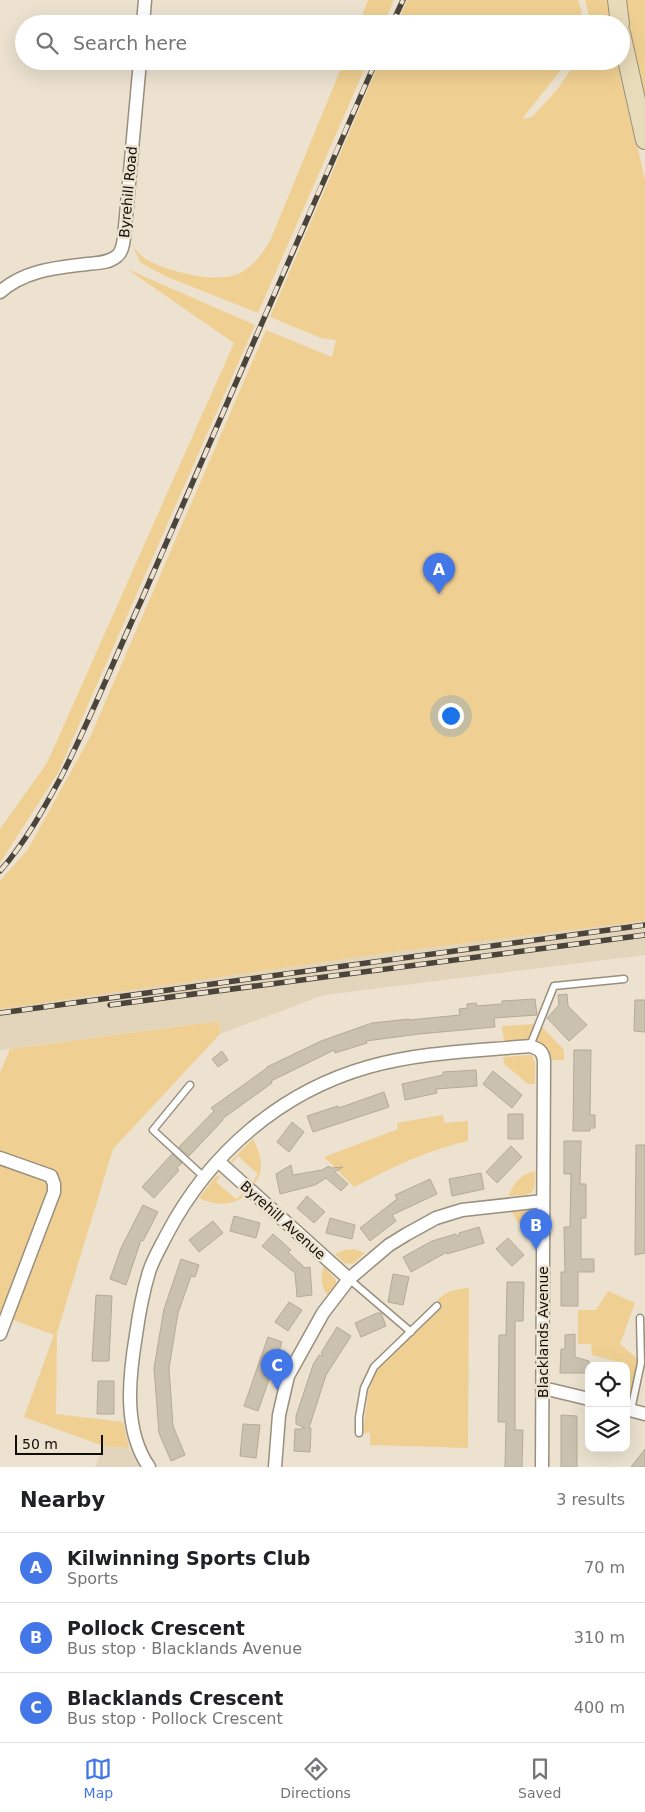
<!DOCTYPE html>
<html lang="en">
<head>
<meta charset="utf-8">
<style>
	body { margin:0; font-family:"DejaVu Sans",sans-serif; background:#f2f2f2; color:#202124 }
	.controls { position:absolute; right:15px; bottom:15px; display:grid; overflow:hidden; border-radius:10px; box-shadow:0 5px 20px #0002 }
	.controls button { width:45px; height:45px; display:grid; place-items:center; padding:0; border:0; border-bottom:1px solid #e0e0e0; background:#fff; color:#202124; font:25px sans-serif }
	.scale { position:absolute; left:15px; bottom:12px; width:88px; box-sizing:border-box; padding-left:5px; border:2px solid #110d07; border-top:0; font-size:14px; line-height:18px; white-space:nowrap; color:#110d07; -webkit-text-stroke:4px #ece2cf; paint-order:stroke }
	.you { position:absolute; left:450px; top:715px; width:18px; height:18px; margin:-12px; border:4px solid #fff; border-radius:50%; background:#1a73e8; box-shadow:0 0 0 8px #1a73e833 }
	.badge { display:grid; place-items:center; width:32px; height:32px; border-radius:50%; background:#4377e8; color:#fff; font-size:16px; font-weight:700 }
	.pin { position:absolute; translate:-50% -41px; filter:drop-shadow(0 1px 2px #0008) }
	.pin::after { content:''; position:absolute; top:26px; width:18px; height:15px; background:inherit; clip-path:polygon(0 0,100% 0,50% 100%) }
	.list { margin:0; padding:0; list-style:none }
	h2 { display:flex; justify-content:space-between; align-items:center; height:65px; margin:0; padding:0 20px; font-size:21px }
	h2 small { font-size:16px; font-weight:400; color:#757577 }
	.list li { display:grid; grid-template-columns:32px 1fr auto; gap:15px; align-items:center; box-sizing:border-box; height:70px; padding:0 20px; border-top:1px solid #e0e0e0 }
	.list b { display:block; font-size:19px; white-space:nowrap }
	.list p { margin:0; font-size:16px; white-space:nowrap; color:#757577 }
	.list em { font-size:16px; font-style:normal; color:#757577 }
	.icon { flex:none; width:28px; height:28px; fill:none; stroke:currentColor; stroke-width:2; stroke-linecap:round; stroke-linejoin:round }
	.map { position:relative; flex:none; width:645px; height:1467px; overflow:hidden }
	.search { position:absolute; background:#fff; box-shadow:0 5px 20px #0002; left:15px; right:15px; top:15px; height:55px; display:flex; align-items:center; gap:12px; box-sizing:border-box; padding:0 18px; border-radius:28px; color:#757577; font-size:19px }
	.sheet { height:275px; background:#fff }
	nav { display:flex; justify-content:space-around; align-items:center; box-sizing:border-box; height:70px; border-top:1px solid #e0e0e0; background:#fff; font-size:14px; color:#757577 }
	nav a { display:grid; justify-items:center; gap:2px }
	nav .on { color:#4377e8 }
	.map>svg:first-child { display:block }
	.built { fill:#e2d5bb }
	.green { fill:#f0d092 }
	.building { fill:#cac1ae; stroke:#b4aa98 }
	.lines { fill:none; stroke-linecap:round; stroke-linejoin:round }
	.lane-casing { stroke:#988f7d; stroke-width:9 }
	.street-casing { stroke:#988f7d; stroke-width:15 }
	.secondary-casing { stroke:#988f7d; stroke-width:20 }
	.lane { stroke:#fff; stroke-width:6 }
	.street { stroke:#fff; stroke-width:12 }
	.secondary { stroke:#e8dbba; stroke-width:18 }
	.rail-casing { stroke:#4a443b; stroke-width:5.5 }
	.rail { stroke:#ece2cf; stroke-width:4; stroke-dasharray:11; stroke-linecap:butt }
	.labels { text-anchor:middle; stroke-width:5; stroke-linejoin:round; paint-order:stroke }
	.street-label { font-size:14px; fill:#110d07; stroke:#ece2cf }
</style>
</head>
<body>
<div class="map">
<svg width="645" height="1467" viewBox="0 0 645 1467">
	<rect width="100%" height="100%" fill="#ece2cf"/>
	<!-- built -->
	<path class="built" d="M645,921v34l-321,40 -104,39 -2,-13 -218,29v-41l402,-58z
		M103,1446l26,2 10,19h-44z"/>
	<!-- green -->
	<path class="green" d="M368,0h26l-10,24h-25z
		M407,0h171l3,10 1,14h-185z
		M585,0h24l2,24h-23v-13z
		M625,0h20v105c-8,-34 -20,-70 -20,-105z
		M344,61h24l-110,252 -93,-37 -24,-13 -8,-16c4,4 9,10 14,13 21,11 68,24 91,14 15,-7 24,-20 32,-33z
		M380,61h188l-46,58 10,-2 24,-26 21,-30h41l27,119v741l-243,30 -402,58v-128l28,-32 63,-114 175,-405 66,27 4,-17 -15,-2 -51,-21z
		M127,269l128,56 -197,448 -58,90v-34l47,-66 187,-420z
		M219,1021l1,13 -107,115 -56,184 -1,81 67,8 6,26 -26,-2 -79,-29 30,-82 -43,-16 47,-128 -5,-18 -53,-22v-78l10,-24z
		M534,1024l-6,17h-24l-2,-15z
		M541,1026l23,24v10h-13l-5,-12 -11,-5z
		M530,1055l2,1 3,7v21h-7l-24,-20 -1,-7z
		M443,1115l1,8 24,-2v20c-41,9 -77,27 -114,46l-30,-30 74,-28 -1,-6z
		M253,1139c7,14 13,30 2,44l-2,-2 5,-7 -20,-18 -6,7 -1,-2z
		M0,1162l46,17 3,6v6l-49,127z
		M535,1171c0,26 -1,23 -26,25 4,-13 12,-22 26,-25z
		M221,1175l-5,7 20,17 6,-5 2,2c-14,11 -30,9 -45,2l16,-21z
		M529,1210l6,4v18c-11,-2 -18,-9 -23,-20z
		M353,1249l12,4 -12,11 -9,-1 -9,-9 9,-4z
		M324,1266l12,14v4l-9,11c-6,-9 -7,-18 -3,-29z
		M469,1288l-1,160 -98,-3v-12h-7l5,-40 8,-24 66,-63 -5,-6c10,-9 19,-11 32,-12z
		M608,1291l27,12 -15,41 15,13 4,7 -7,32 -6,-1v-22l2,-9 -36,-9 -1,-11h-13v-34h18z"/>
	<!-- building -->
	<path class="building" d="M567,994l1,12 19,19 -18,16 -22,-23 12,-13 -1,-10z
		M535,999l2,16 -43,3 1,9 -76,7 -53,7 1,2 -32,10 -1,-3 -63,31 1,2 -50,36 1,1 -34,36 -10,-9 35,-36 -3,-3 56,-40v-1l54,-26 51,-18 37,-4v1l51,-5 -1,-6 8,-1v-4l9,-1 1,3 25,-2v-3z
		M635,1000h10v32l-11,-1z
		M574,1050h17l-1,65h5v13h-5v3h-17z
		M222,1051l6,9 -10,7 -6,-8z
		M476,1070l1,16 -41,3 1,4 -32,7 -3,-16 41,-9v-3z
		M493,1071l29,24 -10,13 -29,-24z
		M384,1092l5,15 -76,25 -6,-16 31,-10 1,2z
		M508,1114h15v25h-15z
		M292,1122l12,10 -15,20 -12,-10z
		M564,1141h17l-1,43h6v34h-5v41h13v13h-16v34h-17v-34h4l-1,-45h6l1,-53h-7z
		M636,1145h9v108l-10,2z
		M511,1146l11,11 -25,26 -11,-11z
		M172,1154l10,9 -5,5 2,2 -25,28 -12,-11z
		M291,1165l2,10 29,-5 7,-4 2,2 12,-1 -8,5 13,12 -7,7 -15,-13 -11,7 -35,9 -4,-20z
		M481,1173l3,16 -32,7 -3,-17z
		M430,1179l7,15 -45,21 4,6 -26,20 -10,-13 37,-29 -2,-4z
		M307,1196l18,16 -11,11 -17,-15z
		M143,1205l15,7 -15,29 -2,-1 -15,45 -16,-6 11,-31z
		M234,1216l26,7 -4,15 -26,-7z
		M330,1218l25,7 -3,14 -26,-6z
		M213,1221l10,12 -24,19 -10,-12z
		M479,1227l5,16 -37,11v-2l-36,20 -8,-15 29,-16 24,-7 1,2h2v-3z
		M273,1234l18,16 -3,2 17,16 5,-1 2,28 -15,2 -2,-24 -33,-27z
		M508,1238l16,17 -12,11 -16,-17z
		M181,1259l18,6 -4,12 -4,-1 -13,37 -9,55 4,58 12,29 -14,6 -12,-28 -5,-65 10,-59z
		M393,1274l16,3 -6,28 -15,-3z
		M507,1282h17l-1,39h-8v109h8l-1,37h-17l1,-45h-8l1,-87h7z
		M96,1295l16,1 -3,65h-17z
		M289,1302l13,8 -14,21 -13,-9z
		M377,1313h4l5,13 -25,11 -6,-14z
		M337,1327l14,9 -25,39 -17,53h2l-1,24 -16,-1 1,-22h7l1,-2 2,1 -9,-4v-8l17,-51 6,-10 3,1 1,-2 -2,-1z
		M575,1334v23l14,4v12h-29l1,-24h4v-14z
		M268,1337l14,5 -24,69 -14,-5z
		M98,1381h16v33h-17z
		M561,1415l16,1v51h-16z
		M243,1424l17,1 -4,33 -16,-2z
		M645,1449v18h-14z"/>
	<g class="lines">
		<defs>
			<path id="lane" d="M530,1046l24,-60 70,-7
				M190,1085l-37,45 51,47
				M349,1279l62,53
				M631,1410l10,-47 -1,-45
				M359,1433v-16l5,-29 10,-21 63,-61"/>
			<path id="street" d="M143,24l2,-24
				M0,292c25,-22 55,-24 87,-28 10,-1 22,-1 30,-8 5,-4 6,-11 7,-18l16,-177
				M0,1158l51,18 3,8v8l-54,142
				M218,1161l131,118
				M543,1388l46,11
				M626,1409l19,5
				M149,1467c-26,-37 -20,-90 -13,-132 3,-22 7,-43 13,-63 4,-13 12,-26 18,-38 42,-80 113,-142 201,-167 53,-15 108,-16 162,-21 9,3 13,5 14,15l-2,406
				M275,1467l4,-52 9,-39 35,-63 26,-34 40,-34 18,-11 29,-16 26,-8 81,-9"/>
			<path id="secondary" d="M617,0l3,24
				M621,33l24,107"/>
		</defs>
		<!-- lane casing -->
		<use href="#lane" class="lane-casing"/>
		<!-- street casing -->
		<use href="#street" class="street-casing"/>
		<!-- secondary casing -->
		<use href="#secondary" class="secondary-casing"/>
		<!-- lane -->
		<use href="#lane" class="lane"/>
		<!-- street -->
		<use href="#street" class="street"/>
		<!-- secondary -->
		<use href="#secondary" class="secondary"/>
		<defs>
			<path id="rail" d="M392,24l11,-24
				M0,871c25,-28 43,-61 61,-94 29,-57 53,-117 80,-176 79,-179 155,-360 235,-540
				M110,1005l535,-70
				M0,1013l645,-88"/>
		</defs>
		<!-- rail casing -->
		<use href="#rail" class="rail-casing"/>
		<!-- rail -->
		<use href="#rail" class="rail"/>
	</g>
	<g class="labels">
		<!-- street labels -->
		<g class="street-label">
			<text transform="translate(128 192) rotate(-85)" y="5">Byrehill Road</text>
			<text transform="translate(283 1220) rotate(42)" y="5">Byrehill Avenue</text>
			<text transform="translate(543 1332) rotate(-90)" y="5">Blacklands Avenue</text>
		</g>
	</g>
</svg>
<div class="controls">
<button><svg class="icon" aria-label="locate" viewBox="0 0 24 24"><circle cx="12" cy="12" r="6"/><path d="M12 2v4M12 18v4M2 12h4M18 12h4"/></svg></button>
<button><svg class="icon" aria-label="layers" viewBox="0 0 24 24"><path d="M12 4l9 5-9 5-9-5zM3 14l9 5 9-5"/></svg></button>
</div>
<div class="scale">50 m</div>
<div class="you"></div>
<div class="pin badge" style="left:439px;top:594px">A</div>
<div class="pin badge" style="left:536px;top:1250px">B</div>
<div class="pin badge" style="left:277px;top:1390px">C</div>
<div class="search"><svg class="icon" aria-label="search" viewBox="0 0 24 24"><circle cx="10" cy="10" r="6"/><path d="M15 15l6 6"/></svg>Search here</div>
</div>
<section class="sheet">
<h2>Nearby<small>3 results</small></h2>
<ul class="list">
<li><span class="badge">A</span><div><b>Kilwinning Sports Club</b><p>Sports</p></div><em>70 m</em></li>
<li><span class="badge">B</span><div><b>Pollock Crescent</b><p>Bus stop · Blacklands Avenue</p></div><em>310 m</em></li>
<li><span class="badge">C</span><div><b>Blacklands Crescent</b><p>Bus stop · Pollock Crescent</p></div><em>400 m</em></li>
</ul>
</section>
<nav>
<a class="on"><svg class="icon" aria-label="map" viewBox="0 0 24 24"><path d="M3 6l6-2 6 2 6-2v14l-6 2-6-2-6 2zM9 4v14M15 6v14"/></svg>Map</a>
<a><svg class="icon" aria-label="directions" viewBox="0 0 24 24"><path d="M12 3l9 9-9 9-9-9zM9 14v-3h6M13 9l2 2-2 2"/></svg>Directions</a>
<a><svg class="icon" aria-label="saved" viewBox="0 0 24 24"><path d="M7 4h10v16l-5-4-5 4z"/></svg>Saved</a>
</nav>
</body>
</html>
